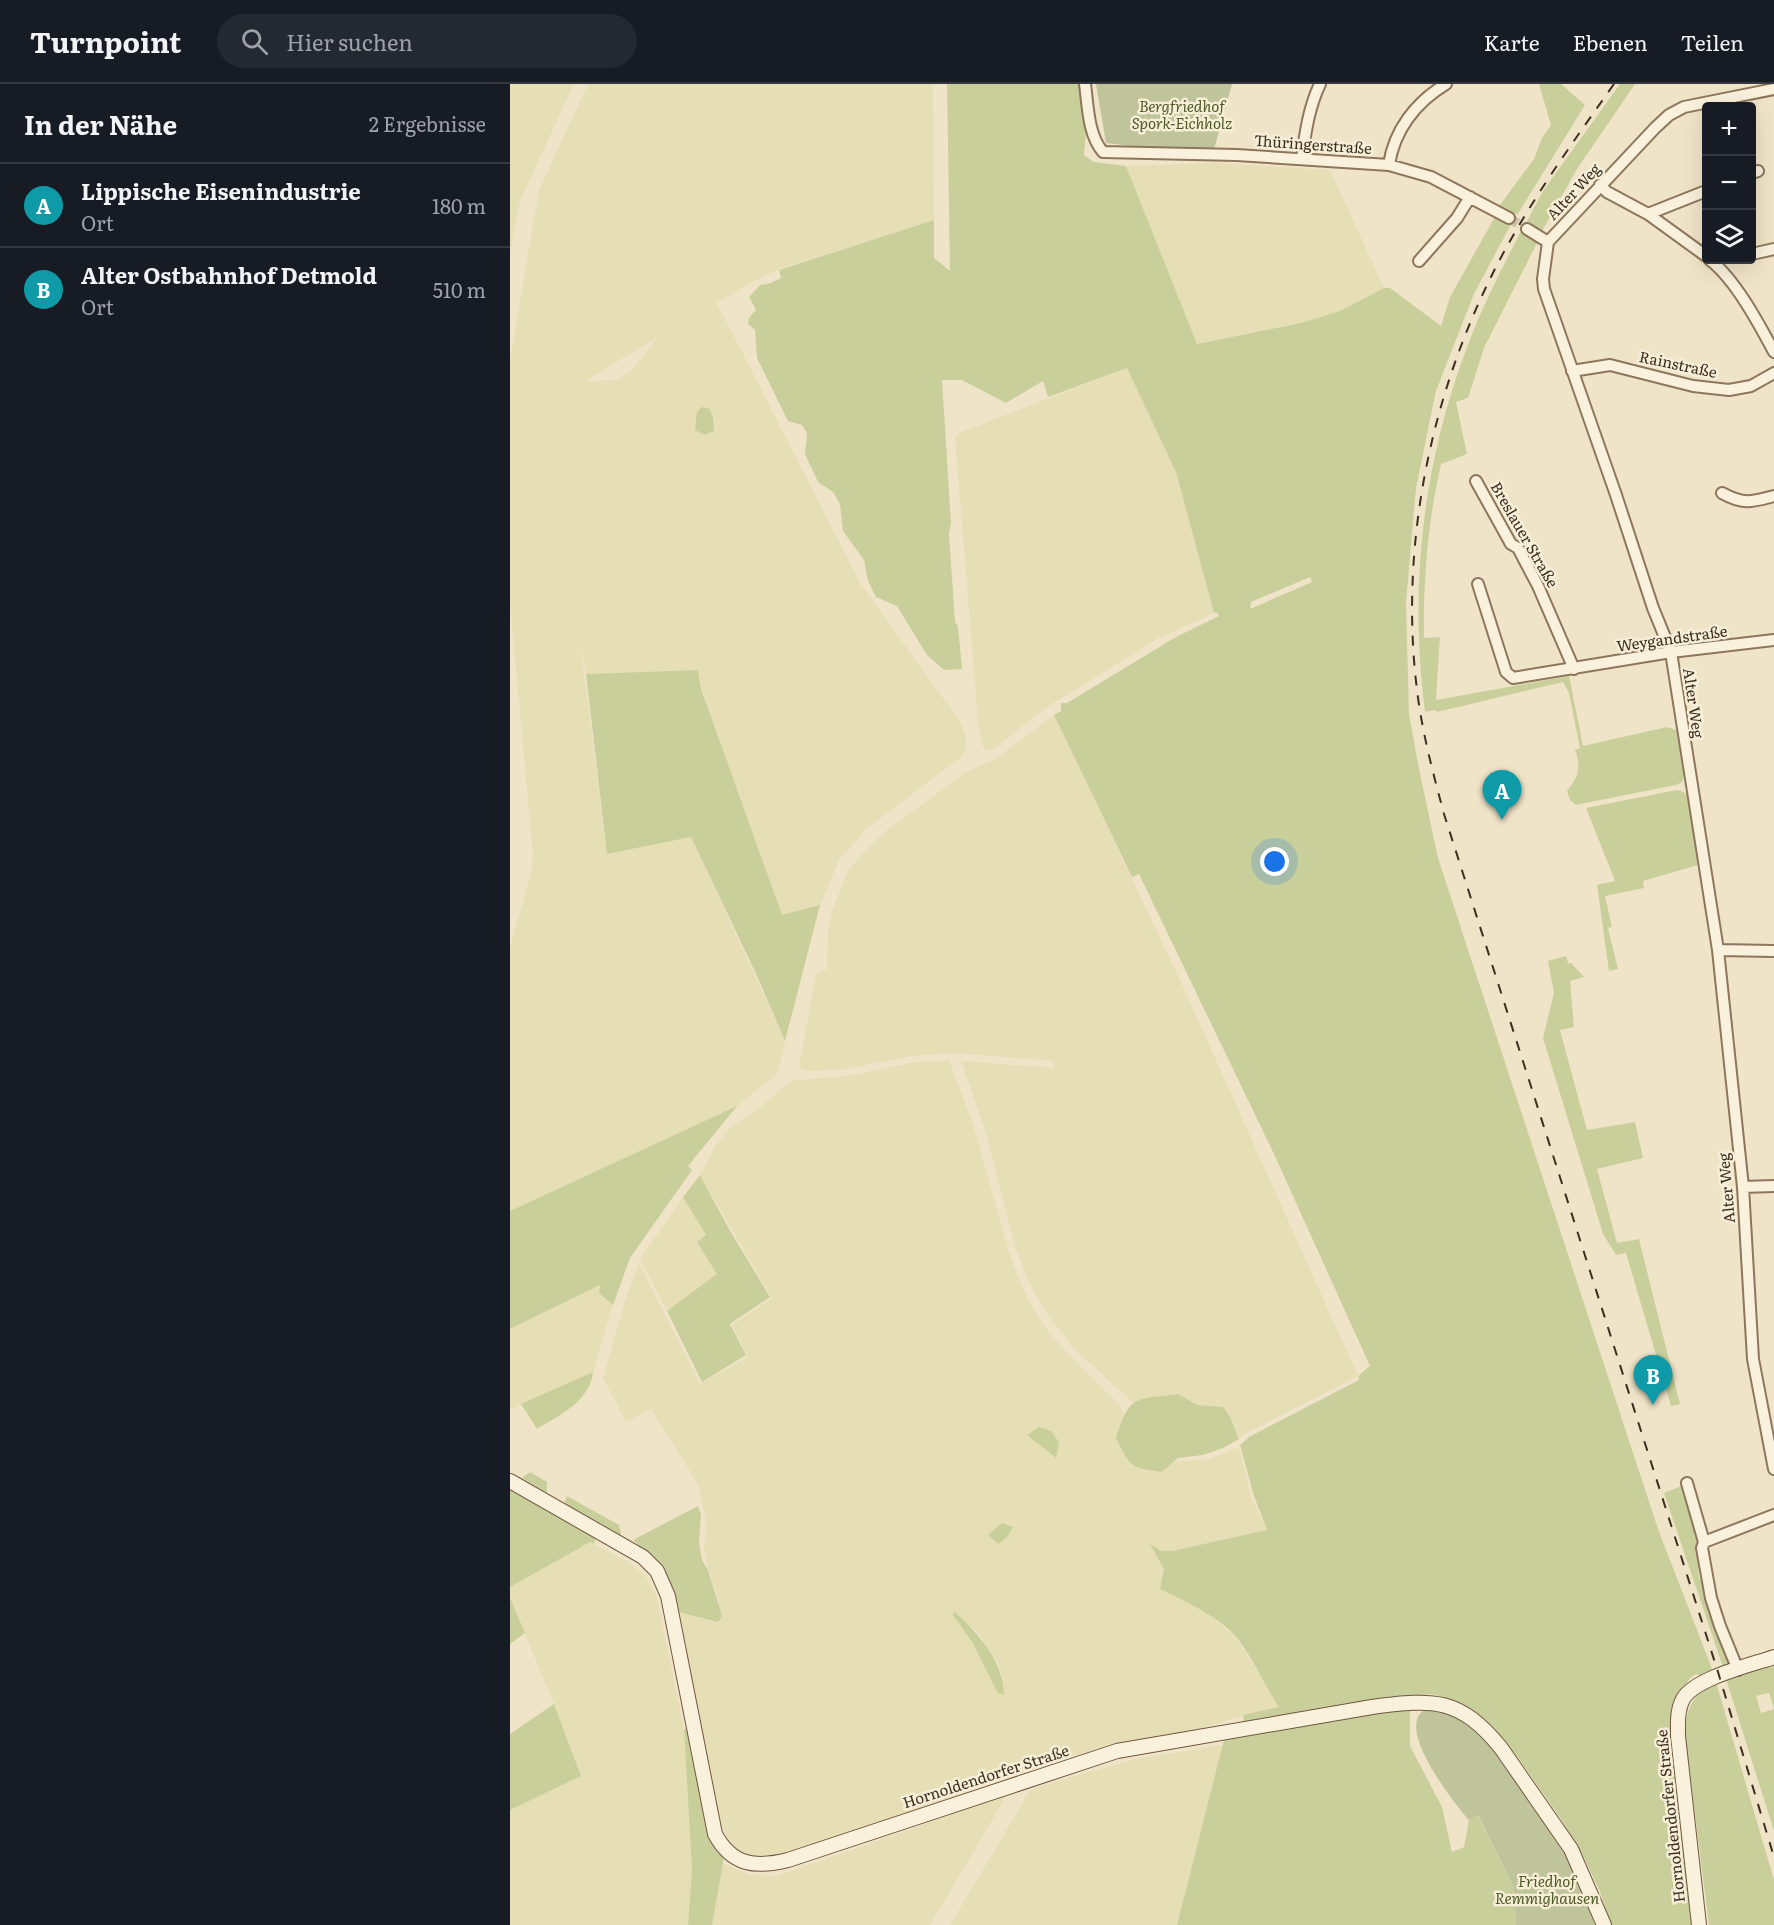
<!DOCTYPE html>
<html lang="de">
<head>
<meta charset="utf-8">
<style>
	body { margin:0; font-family:Literata,serif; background:#242831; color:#f1f3f6 }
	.controls { position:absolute; right:18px; top:18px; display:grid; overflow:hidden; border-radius:6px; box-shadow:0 6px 24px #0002 }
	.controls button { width:54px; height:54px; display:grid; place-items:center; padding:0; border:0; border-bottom:2px solid #363941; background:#171b24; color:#f1f3f6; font:30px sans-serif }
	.you { position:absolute; left:765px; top:778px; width:21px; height:21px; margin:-15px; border:4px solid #fff; border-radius:50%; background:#1a73e8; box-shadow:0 0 0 9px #1a73e833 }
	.badge { display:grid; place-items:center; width:39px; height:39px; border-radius:50%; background:#0f766e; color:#fff; font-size:20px; font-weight:700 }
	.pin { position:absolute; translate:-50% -50px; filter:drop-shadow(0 2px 3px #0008) }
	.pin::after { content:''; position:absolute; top:32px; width:21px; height:18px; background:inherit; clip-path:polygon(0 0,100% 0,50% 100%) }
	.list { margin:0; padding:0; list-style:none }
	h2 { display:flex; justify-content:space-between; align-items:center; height:78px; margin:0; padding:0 24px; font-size:26px }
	h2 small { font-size:20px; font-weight:400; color:#9ea1a6 }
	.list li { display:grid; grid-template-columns:39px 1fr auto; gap:18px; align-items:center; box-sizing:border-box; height:84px; padding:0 24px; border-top:2px solid #363941 }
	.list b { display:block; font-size:22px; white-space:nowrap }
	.list p { margin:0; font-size:20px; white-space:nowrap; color:#9ea1a6 }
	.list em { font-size:20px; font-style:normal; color:#9ea1a6 }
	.icon { flex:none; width:33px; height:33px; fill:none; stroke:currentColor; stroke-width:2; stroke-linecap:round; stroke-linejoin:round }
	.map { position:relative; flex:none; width:1264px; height:1841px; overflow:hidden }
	header { display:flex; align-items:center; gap:36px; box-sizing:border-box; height:84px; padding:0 30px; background:#171b24; border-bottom:2px solid #363941 }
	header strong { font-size:28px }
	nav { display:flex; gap:33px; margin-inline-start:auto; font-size:21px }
	.search { width:420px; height:54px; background:#242831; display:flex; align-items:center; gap:15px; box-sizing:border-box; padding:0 21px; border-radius:33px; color:#9ea1a6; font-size:22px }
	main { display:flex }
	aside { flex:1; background:#171b24 }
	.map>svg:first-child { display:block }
	.farmland { fill:#e6deb5; fill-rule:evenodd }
	.green { fill:#c9cf9b; fill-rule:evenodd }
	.cemetery { fill:#bfc49a }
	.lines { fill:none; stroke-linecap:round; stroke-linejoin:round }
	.street-tunnel { stroke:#ccc0a6; stroke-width:10; stroke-dasharray:10 5; stroke-linecap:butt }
	.street-casing { stroke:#8d765c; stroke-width:14 }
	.secondary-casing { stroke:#6f573f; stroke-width:16 }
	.street { stroke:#faf1dc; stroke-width:10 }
	.secondary { stroke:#faf1dc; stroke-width:14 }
	.rail { stroke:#3d2e20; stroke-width:2; stroke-dasharray:10 10; stroke-linecap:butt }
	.labels { text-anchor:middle; stroke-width:5; stroke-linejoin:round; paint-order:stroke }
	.park-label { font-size:15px; font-style:italic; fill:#4d5a26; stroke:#f7eed8 }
	.street-label { font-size:15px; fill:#3d2e20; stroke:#f7eed8 }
</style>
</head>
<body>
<header>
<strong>Turnpoint</strong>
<div class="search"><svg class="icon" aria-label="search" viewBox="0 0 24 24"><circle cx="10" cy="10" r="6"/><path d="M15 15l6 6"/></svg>Hier suchen</div>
<nav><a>Karte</a><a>Ebenen</a><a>Teilen</a></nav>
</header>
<main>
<aside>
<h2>In der Nähe<small>2 Ergebnisse</small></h2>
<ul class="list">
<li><span class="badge" style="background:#0f9aa8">A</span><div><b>Lippische Eisenindustrie</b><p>Ort</p></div><em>180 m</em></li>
<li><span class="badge" style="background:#0f9aa8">B</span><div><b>Alter Ostbahnhof Detmold</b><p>Ort</p></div><em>510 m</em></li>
</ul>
</aside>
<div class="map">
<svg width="1264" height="1841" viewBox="0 0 1264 1841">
	<rect width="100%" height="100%" fill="#f0e4c8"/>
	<!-- farmland -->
	<path class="farmland" d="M0,0h64l-54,117 -10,53z
		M78,0h345l1,136 -155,49 -29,14 -33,20 143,280 101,140 5,14v11l-5,9 -95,72 -27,31 -19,45 -38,11 -81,-227 -3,-19 -112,4 -6,-33 27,213 84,-17 94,204 -7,32 -41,33 -227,105v-264l21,-73 2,-19 -23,-252v-241l29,-172zM148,253l-25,32 -15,11 -33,1z
		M705,79l115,7 54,118 -44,23 -39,12 -104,21 -71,-178z
		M617,284l48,100 39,145 -55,25 -115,71 -50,40 -9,1 -3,-6 -4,-24 -23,-282 4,-5z
		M544,631l126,265 178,396 -114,58 -5,5 -9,-18 -1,-8 -7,-6 -26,-2 -18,-11 -40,6 -5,3 -58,-54 -26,-32 -21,-37 -13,-34 -29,-113 -25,-72 93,7 1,-7 -102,-8 -41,3 -67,13 -37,2 -9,-3 17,-94 11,-5 1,-38 3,-17 17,-43 13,-16 25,-24 80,-59 28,-12z
		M439,976l25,67 34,122 11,31 13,27 17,26 35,37 34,33 6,10 -8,25 46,34 11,-10 37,-3 29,-12 12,49 16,35 -96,20h-9l-11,-6 13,24 -4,20 24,11 30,19 23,19 42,69 -36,8 -52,17 -77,12 -103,32 -222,77 -15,5h-19l-17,-6 -9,-10 -8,-17 -43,-213 35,10 6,-20 -13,-41 -2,-16 3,-19 -9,-42 -47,-75 -25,13 -23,-44 22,-77 14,-38 61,121 48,-27 -16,-32 40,-27 -72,-123 17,-31 13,-16 25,-17 36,-30 64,-6 55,-12zM444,1528l26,23 17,26 7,19 -32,-38 -19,-27z
		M173,1113l24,38 -10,7 21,32 -51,37 -27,-52z
		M91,1201l-2,8 14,12 -20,67 -83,38v-81z
		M80,1458l39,20 16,13 12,22 27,133 8,140 -4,55h-178v-115l71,-34 -27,-72 -44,-106v-11z
		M713,1661l-46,180h-227l81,-136 104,-30z
		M497,1711l-77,130h-218l11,-61 27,11 27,1z"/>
	<!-- green -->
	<path class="green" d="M437,0h134l5,49 -2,22 10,7 32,4 71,178 104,-21 39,-12 44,-23h6l51,38 9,-29 46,-82 15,9 -37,70 -38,97 -20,97 -10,115 3,111 10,55 19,89 220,671 56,145 -12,3 -6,-3 -6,4 -11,18 14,229h-82l-11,-33 -16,-34 -23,-39 -44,-63 -26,-29 -13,-11 -42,-21 -8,-1c-15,4 -31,8 -47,9 -14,1 -23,-5 -37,3l-100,17 -1,-8 36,-8c-14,-21 -26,-48 -41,-68 -16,-20 -54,-39 -78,-50l4,-20 -14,-25 12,7h10l95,-21 -13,-34 -14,-51 9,-8 110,-57 -1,-4 12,-10 -96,-212 -135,-280 -7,3 -78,-162 7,-4v-8h6l109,-66 43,-21 -3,-4 -2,1 -38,-141 -49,-104 -79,29 -5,-16 -37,22 -44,-23h-20l9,143 -2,10 6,89 3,4 4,43 -18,1 -17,-15 -30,-49 -21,-9 -8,-16 -4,-21 -21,-29 -3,-27 -7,-12 -15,-10 -13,-28 2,-21 -5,-8 -14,-4 -31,-63 -2,-28 -7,-6 1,-6 7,-8 -7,-13 11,-12 11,-2 10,-5 -2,-8 155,-50v38l16,13zM800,493l2,5 -62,27 1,-7z
		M1029,0h22l24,21 -68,110 -17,-10 34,-46 8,-21 9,-13z
		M1110,0h15l-58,85 -36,64 -15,-10 17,-32z
		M1011,147l17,10 -54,107 -16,50 -12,4 11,52 -26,10c-13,58 -18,115 -17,174l16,-1 -4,63 133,-24 14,70 84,-19 9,3 8,46 -2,6 -6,3 -100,20 -6,-5 -3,-9c11,-14 15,-23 8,-41l5,-2 -11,-55 -6,-11 -126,30 -1,-2 -11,2c-16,-122 -3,-245 41,-362 15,-41 35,-80 55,-119z
		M192,323l8,2 3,9 1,13 -9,4 -10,-5 2,-18z
		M188,586l3,19 81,226 38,-10 -35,136 -28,-65 -66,-139 -84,17 -21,-180z
		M1167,706l7,2 3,4 11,69 -55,16 1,7 -39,8 7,31 -4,1 10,41 -9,2 -12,-86 18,-4 -29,-73z
		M1056,872l2,7h3l13,14 -14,4 4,46 -14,3 27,100 48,-8 8,36 -46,11 20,74 22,-4 41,165 -9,2 -45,-153 -10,2 -13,-21 -60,-196 11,-45 -6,-32z
		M227,1022l-49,60 4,4 -62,88 -17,47 -14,-12 1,-8 -90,44v-118z
		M190,1091l29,54 41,68 -40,27 16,31 -44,27 -35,-71 50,-37 -20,-32 9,-7 -23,-38z
		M83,1288c-3,29 -33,43 -56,57l-16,-25z
		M668,1310l19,11 26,2c8,8 11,21 16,32l-16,9 -20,7 -25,3 -16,14c-32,-4 -32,-6 -46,-34 14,-44 18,-38 62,-44z
		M529,1343l12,4 8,11 -3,16 -29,-23z
		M20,1388l17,10v11l-25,-15z
		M1174,1401l12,48 3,46h4l28,86 -7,5 -60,-177z
		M0,1406l86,46 -2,8 -4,-2 -80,45z
		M57,1412l52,29 3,14 -58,-35z
		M188,1422l3,9 -2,28 3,17 6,10 14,46 -2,4 -3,2 -39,-10c-11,-37 -15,-46 -45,-72z
		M492,1439l11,4 -6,10 -9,7 -10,-9z
		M0,1514l15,35 -15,11z
		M444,1527c25,24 49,48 50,84l-6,-2 -26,-51 -19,-27z
		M1264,1578v169l-48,-152zM1259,1609l5,16 -13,4 -5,-17z
		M1206,1598l58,198v45h-65l-25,-197c5,-24 10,-35 32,-46z
		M44,1620l27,72 -71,34v-76z
		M900,1622v40l32,61 10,45 12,-5 5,-27 8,-6 37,74 2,37h-339l48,-189z
		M178,1642l18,103 7,16 11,13 -12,67h-24l4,-55 -8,-140z"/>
	<!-- cemetery -->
	<path class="cemetery" d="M586,0h136l-18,65 -74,-2 -34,-4z
		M919,1624l29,8 -1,2 26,19 11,13 67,98 11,18 23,59h-79l-2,-37 -36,-73 -9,5c-15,-17 -80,-99 -40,-112z"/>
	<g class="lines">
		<!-- street-tunnel -->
		<path class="street-tunnel" d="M999,134l18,11"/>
		<defs>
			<path id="street" d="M575,0c3,22 3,51 18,68l134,3 152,10 42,12 78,41
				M1264,5l-90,18 -15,8 -14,13 -107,114 -5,37 1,10 72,206 37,113 18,44 47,298 25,237 10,172 21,110
				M792,75c3,-26 7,-52 18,-75
				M879,81c5,-35 27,-63 57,-81
				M1242,89l6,-2
				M1090,101l7,7 41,22 58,42
				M1138,130l58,-23
				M1017,145l21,13
				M1242,170l22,-5
				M1200,176c25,19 49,64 64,92
				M909,177l38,-43 13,-21
				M1062,287l38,-6 83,21 36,4 22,-4 23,-13
				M966,397l35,63 7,4 20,38 36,83
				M1212,409c22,12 29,9 52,3
				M968,500l28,88 7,6 158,-26 103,-12
				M1208,866l56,1
				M1233,1103l31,-1
				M1177,1399l17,59 70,-27
				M1194,1458l-2,6 9,50 9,28 18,44"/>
			<path id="secondary" d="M0,1397l133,76 14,14 11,25 47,238c17,32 41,34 73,26l329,-109 255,-44c62,-8 87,-10 129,41l70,101 33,76
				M1189,1841l-21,-189c0,-13 -1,-26 5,-37 12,-21 68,-34 91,-42"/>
		</defs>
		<!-- street casing -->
		<use href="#street" class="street-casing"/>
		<!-- secondary casing -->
		<use href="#secondary" class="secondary-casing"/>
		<!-- street -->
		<use href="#street" class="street"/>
		<!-- secondary -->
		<use href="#secondary" class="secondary"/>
		<!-- rail -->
		<path class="rail" d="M1104,0c-41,58 -83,116 -116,179 -67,129 -99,282 -81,427 5,42 16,83 27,124l274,858 56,185"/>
	</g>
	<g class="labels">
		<!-- park labels -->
		<g class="park-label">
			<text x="672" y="28">Bergfriedhof<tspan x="672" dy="17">Spork-Eichholz</tspan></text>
			<text x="1037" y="1803">Friedhof<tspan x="1037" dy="17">Remmighausen</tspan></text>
		</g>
		<!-- street labels -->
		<g class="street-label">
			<text transform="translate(803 61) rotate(4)" y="5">Thüringerstraße</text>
			<text transform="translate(1064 108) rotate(-47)" y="5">Alter Weg</text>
			<text transform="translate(1168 281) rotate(12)" y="5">Rainstraße</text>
			<text transform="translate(1014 451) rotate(60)" y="5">Breslauer Straße</text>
			<text transform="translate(1162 555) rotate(-8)" y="5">Weygandstraße</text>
			<text transform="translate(1183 619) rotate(82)" y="5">Alter Weg</text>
			<text transform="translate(1217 1104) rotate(-95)" y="5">Alter Weg</text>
			<text transform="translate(476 1693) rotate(-18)" y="5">Hornoldendorfer Straße</text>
			<text transform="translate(1161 1732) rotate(-96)" y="5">Hornoldendorfer Straße</text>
		</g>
	</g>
</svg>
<div class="controls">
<button>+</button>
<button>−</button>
<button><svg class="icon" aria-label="layers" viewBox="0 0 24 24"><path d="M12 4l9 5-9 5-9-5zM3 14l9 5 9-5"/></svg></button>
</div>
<div class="you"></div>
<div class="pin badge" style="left:992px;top:736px;background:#0f9aa8">A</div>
<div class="pin badge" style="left:1143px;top:1321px;background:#0f9aa8">B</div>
</div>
</main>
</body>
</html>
